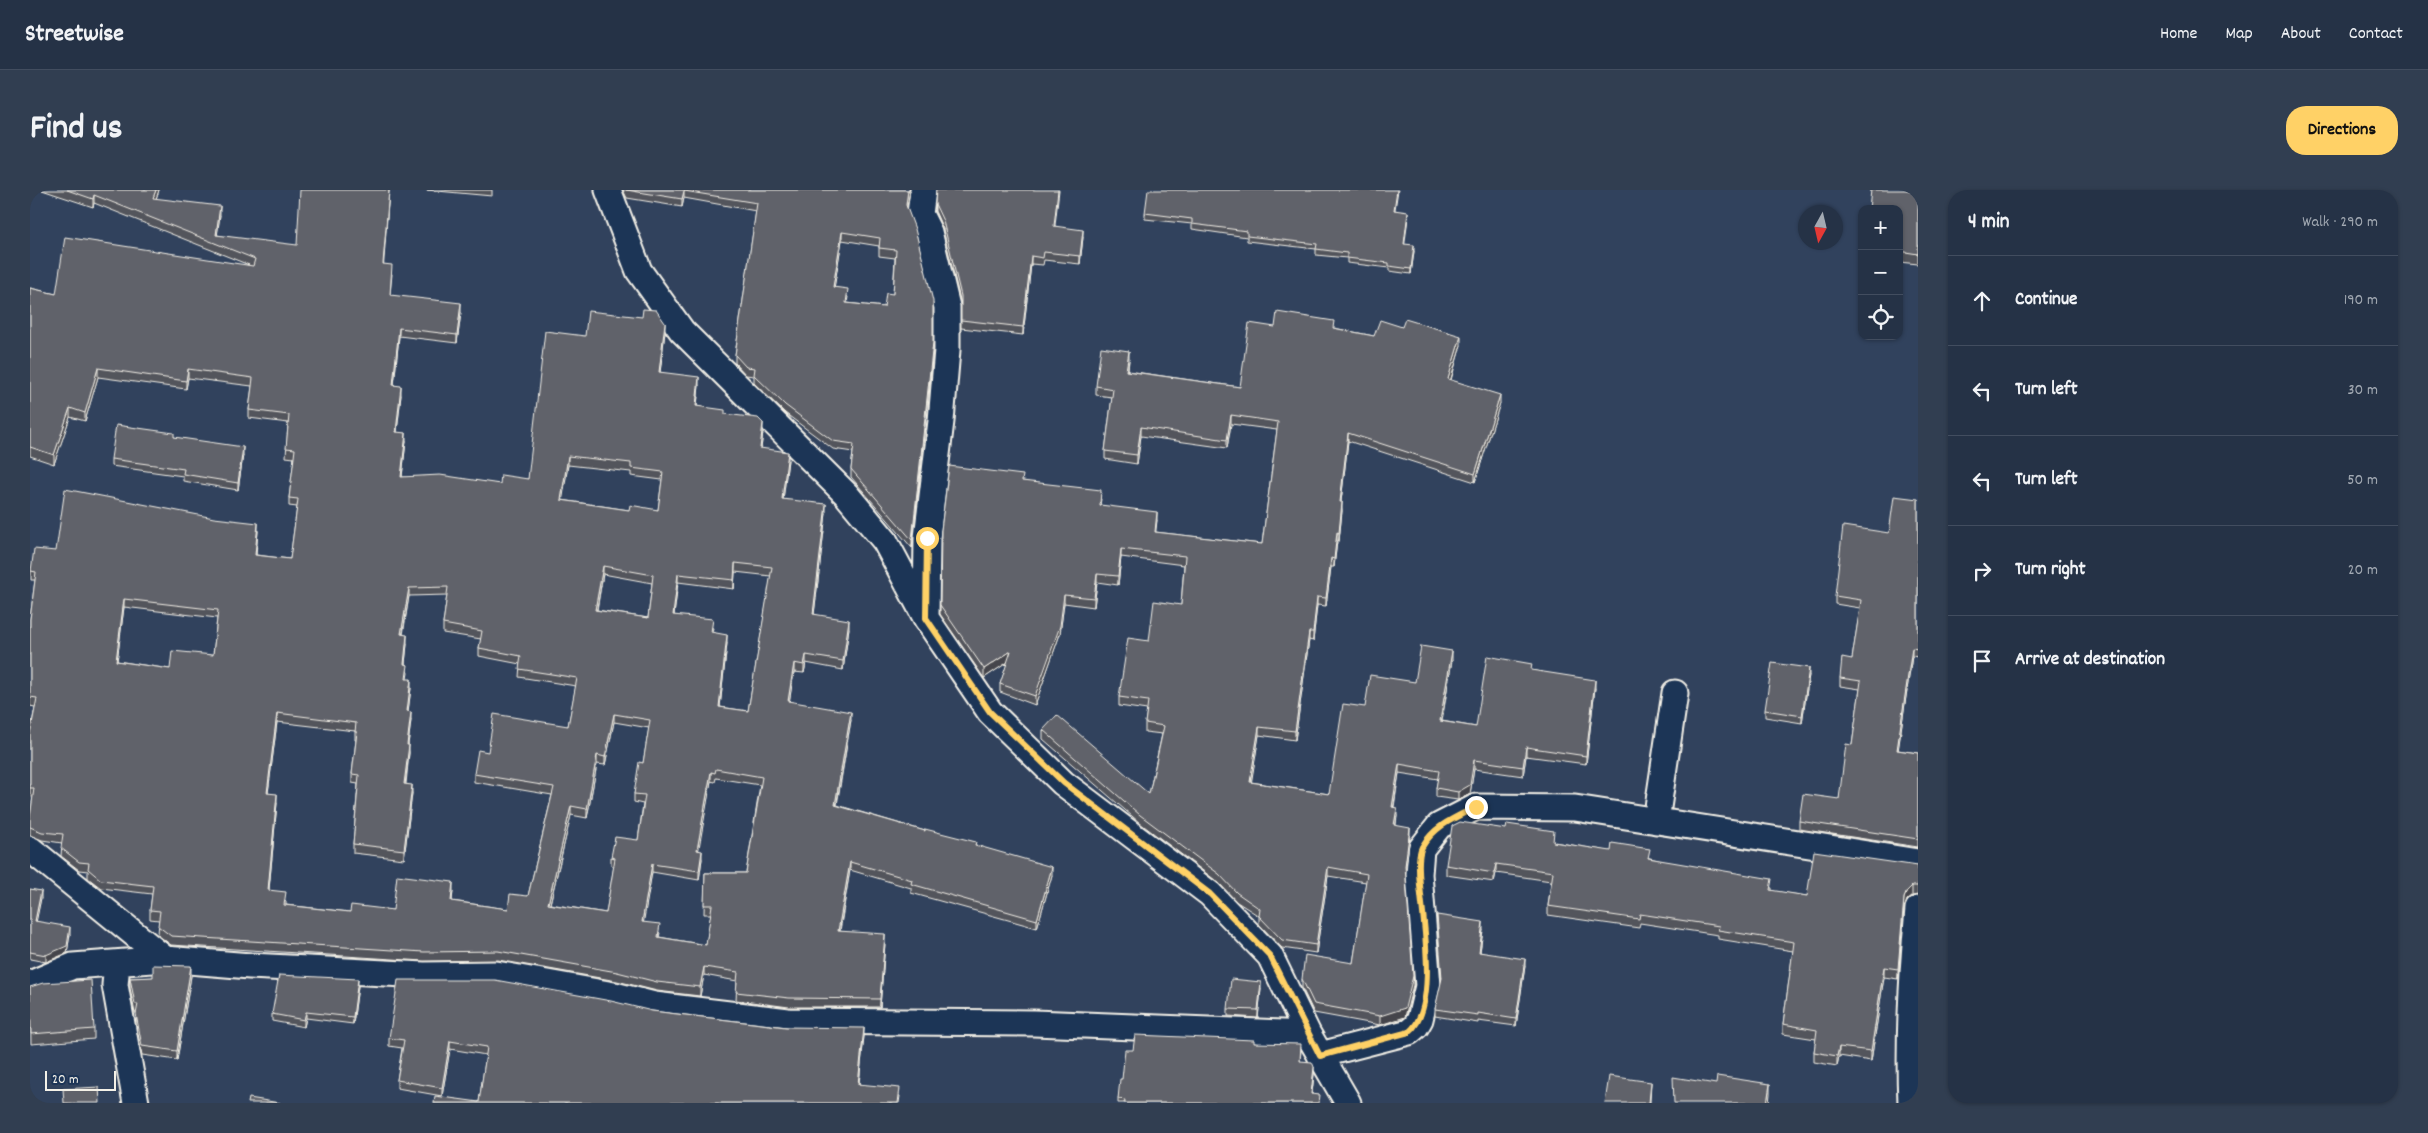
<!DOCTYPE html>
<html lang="en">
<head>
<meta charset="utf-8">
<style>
	body { margin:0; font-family:Dekko,sans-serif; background:#313e51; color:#f1f3f6 }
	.controls { position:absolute; right:15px; top:15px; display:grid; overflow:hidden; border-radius:10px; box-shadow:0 1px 4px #0004 }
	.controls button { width:45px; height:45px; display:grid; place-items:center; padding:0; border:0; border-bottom:1px solid #424d5f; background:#253246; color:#f1f3f6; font:25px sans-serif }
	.compass { position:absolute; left:1768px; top:15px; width:45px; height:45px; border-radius:50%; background:#253246; box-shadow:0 1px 4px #0004; rotate:188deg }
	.scale { position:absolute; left:15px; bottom:12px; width:71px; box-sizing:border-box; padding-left:5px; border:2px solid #f4f1e8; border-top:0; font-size:14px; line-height:18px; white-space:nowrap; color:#f4f1e8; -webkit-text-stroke:4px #1d3557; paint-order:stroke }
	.stop { position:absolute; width:15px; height:15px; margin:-11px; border:4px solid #ffd166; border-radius:50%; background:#fff }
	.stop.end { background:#ffd166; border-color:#fff; box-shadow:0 1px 5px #0008 }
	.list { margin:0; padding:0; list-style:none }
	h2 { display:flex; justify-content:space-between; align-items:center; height:65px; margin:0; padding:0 20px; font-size:21px }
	h2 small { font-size:16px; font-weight:400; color:#a3aab3 }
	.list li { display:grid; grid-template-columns:32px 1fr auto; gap:15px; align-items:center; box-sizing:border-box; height:90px; padding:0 20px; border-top:1px solid #424d5f }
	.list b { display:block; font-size:19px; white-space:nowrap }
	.list em { font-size:16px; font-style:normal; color:#a3aab3 }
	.icon { flex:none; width:28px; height:28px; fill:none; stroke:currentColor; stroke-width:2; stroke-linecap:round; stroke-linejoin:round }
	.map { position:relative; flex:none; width:1888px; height:913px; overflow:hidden; border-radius:20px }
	header { display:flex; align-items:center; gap:30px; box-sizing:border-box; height:70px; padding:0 25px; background:#253246; border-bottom:1px solid #424d5f }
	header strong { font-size:24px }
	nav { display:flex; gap:28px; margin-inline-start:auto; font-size:18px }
	.intro { display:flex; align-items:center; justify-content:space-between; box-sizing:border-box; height:120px; padding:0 30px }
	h1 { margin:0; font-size:35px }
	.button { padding:12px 22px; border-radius:20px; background:#ffd166; color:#111; font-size:18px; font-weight:700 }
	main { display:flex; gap:30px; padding:0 30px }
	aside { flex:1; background:#253246; border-radius:20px; box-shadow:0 1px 4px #0004 }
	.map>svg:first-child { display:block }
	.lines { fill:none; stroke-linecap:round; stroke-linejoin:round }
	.minor-casing { stroke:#f4f1e8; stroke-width:29 }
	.minor { stroke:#1d3557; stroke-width:25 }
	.wall { fill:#53545c; stroke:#f4f1e8; fill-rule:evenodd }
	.shaded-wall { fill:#44454b; stroke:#f4f1e8 }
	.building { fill:#61626b; stroke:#f4f1e8; fill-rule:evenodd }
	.route { stroke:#ffd166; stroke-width:6 }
</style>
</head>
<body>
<header>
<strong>Streetwise</strong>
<nav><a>Home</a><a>Map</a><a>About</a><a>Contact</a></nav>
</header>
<div class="intro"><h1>Find us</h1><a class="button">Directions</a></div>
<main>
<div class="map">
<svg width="1888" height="913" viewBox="0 0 1888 913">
	<rect width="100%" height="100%" fill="#31425d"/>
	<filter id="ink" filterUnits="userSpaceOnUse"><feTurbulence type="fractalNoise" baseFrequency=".02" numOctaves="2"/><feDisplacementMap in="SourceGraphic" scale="10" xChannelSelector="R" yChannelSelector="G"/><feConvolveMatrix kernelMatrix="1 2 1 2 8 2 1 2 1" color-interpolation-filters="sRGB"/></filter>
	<g filter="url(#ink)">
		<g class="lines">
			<defs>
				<path id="minor" d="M578,0l31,81 43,60 164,163 39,47 41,77 64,94 73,71 147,111 60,62 38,78 40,69
					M893,0l-3,24 9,18 18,75v43l-6,71 -14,117 -1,77
					M1626,631l19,-128
					M0,659l135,110
					M87,773l-2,22 21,118
					M0,794l43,-18 92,-7 85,7 174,9 72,-1 118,21 40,10 134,16 246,2 274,11
					M1290,865l89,-23 7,-6 4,-7 8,-33 -9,-112 2,-25 18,-23 37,-19 99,1 343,54
					M1881,913c-3,-65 1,-129 7,-194"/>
			</defs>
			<!-- minor casing -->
			<use href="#minor" class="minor-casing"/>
			<!-- minor -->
			<use href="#minor" class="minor"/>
		</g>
		<!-- wall -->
		<path class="wall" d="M12,0h117l-3,9 64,16 -3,20 167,30 8,9 -2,21 71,17 -4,31 -58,-7 -5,50 7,9 -4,37 9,9 -4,36 98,7 28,-5 57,-143 80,-4 -5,40 39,13 -2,21 28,8 38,18 -2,17 27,11 -5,39 43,14 -12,101 35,14 -6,42 -37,-7 -2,10 -10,-1 -5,30 62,18 -14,85 88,26 51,14 76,30 -15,53 -126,-35v-5l-61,-18 -10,61 45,12 -5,64h-91l-53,-7 1,-19 -33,-6 -4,21 -43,-5 -40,-10 -119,-21 -74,1 -253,-16 -13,-10 1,-15 -9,-1v-9l2,-16 -51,-6 -13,-10v-7l-9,-1 -18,-14 1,-13 -20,-3 -12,-5v-17l3,-21 -3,-1v-62l5,-27 -5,-1v-87l5,-39h-4v-9l25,-20 202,-20 -2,24 34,4 7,-52 -8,-1v-8l5,-40 -8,-1 2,-34 -39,-5v-8l3,-24 -64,-8 -2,11 -88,-12 -13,44 -15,-4 -16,47 -24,-8v-168l26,6 193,-29 -155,-62 -1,4zM538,275l63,7v4l31,4 -4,30h-29l-67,-10zM705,382l36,4 -23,135 -28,-4 7,-64 -15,-11 1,-4 -39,-13 4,-33 56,7zM573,384l49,9 -4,35 -51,-8zM417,405l-4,29v9l38,6 -2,9v8l41,8 -1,13 57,9 -8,40 -80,26 -14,22v8l78,13 -24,101 -20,13 -56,-8 1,-10 -60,19 -43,2 -64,-7v-4l-17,-11 8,-87 -9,-10 9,-71 78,9v9h1l-4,34v9l6,1 -5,60v9l51,6 8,-66 -6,-9 3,-31 -1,-8 3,-25 -3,-9 3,-23 -4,-9 1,-6 -3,-9 2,-20 -4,-9 6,-39zM94,417l93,11 -4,37 -43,14 -53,-8zM584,532l35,6 -6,35 -9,31v8l9,2 -5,36 -27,17v9h3l-8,47 -56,-9 21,-89 16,3 10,-54 8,1zM686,588l44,7 -14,88h-41l-1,41h7l-5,31 -47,-8 1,-4 -17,-11 9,-50 47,8 3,-21 -4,-9 13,-69 4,1z
			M396,0h66v6z
			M593,0h287l-3,17 26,142 -21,199 -61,-71v-8l2,-17 -20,-3 -48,-36 -31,-30v-7l-8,-1 -11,-12v-8l21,-144 -72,-13 -2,9 -55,-9zM812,50l37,6v10l16,2 -2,36 -9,13 -37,-4 1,-6 -14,-10z
			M1888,2v72l-19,-2v-53z
			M905,14l120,22 28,11 -3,27 -36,-4 -1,5 -12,-1 -8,71 -62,-7v-24l-18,-75 -8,-18z
			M1365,20l13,7 -4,27 10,7 -3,23 -22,-3v-3l-42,-5v-5l-31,-3v-6l-69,-8v-4l-55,-8v-5l-47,-5v-6z
			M1245,137l59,1 40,8 87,9 -10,35 49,23 -25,79 -127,-41 -7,61 1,9 -3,30h-2l-3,26h-3l-5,39 -9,-1 -4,36 -4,-1 -14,100 -36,-5 -8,47 78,12 36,-87 50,-25 37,-22 -10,61 34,6 56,-57 63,18 -9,76 -60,-8 -3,20 -49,-7 -4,25 -12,6 -22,-3v-9l2,-9 -39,-6 -5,34 3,9 -1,9 14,11 -5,36 8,113 -8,32 -25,8 -66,-12 -12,-25v-9l51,-16 13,-81 -38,-6 -12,77 -34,-5 -23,-24v-8l-22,-14 -18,-19 -79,-60 -97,-84v-9l106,64 13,-60 -17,-2v-9l2,-13 -28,-4v-9l30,-56 32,-36 3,-40 -63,-8 -3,28 -21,-3 -3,25 -30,-4 -4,31 -25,71 -35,-13v-8l8,-22 -24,16 -44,-64 1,-84 82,-49 78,18 -1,6 57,15 -2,12 107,12 15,-114 -46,-6 -4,24 -86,-12 -4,28 -32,-5v-8l7,-54 -16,-2v-9l33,-26 -1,11 112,16z
			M144,247l69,18 -5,35 -55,-9v-5l-72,-10v-7z
			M1888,309v158l-6,-1 -14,94 20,3v94l-119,-18v-8l40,-22 13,-54 8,-56 -20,-3v-8l12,-19 8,-51 -25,-4v-8l54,-63z
			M1779,485l-7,48 -37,-6v-7z
			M1476,639l48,13 96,16 122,30v3l35,5 111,-30v29l-6,1 -5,4 -3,8 -6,71 -14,-2 -13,84 -32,-5 -2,10 -23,-4v-10l2,-13 -33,-5v-10l10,-73 -75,-12v-4l-78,-12 -1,5 -91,-13v-9l3,-25 -55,-8 -2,9 -48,-7v-10z
			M0,699l11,9 -5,23 34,13 -3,19 -21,9 -16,-3z
			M1407,725l46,15 -3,22 45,14 -9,60 -38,-5v2l-43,-7v-7l7,-29z
			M161,786l-14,84 -35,-5 -6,-32 1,-10h-2l-5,-25v-10z
			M328,796l-5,38 -47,-6 -2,9 -32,-6v-7z
			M0,797l64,42v10l-63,5z
			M1231,799l-3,29 -30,-2v-7z
			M622,821l212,25 -5,48 41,12 -1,7h-465l45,-1 7,-47 -36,-6 -8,47 -45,-8v-8l5,-32 -13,-2v-8z
			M1224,853l47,8 -1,10 14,13 -2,20 7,9h-201v-4l4,-20 11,-29z"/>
		<!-- shaded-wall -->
		<path class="shaded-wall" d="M126,0h3l-6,17v-9z
			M359,0l-6,83v-9z
			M878,0h2l-4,23v-8z
			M1028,0h1l-5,44v-8z
			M1367,0h1l-4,26v-6z
			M654,1v7l-2,9v-8z
			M64,5v8l-1,4v-8z
			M190,16v9l-4,29v-9z
			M1378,22v5l-4,33v-6z
			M1053,40v7l-3,27v-8z
			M812,42v8l-9,55v-8z
			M1384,55v6l-3,23v-5z
			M1001,66v8l-8,71v-8z
			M431,113v9l-4,31v-8z
			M635,133v9l-6,49v-9z
			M369,138v8l-6,58v-9z
			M1431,146v9l-13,43v-9z
			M903,152v7l-21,199v-8z
			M1099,161v9l-3,19v-8z
			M68,178v9l-13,44v-8z
			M158,179v9l-2,11v-8z
			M669,187v8l-3,30v-9z
			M371,196v9l-5,45v-8z
			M1470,205v8l-25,79v-8z
			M40,218v9l-16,47v-9z
			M1201,225v9l-4,24v-8z
			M733,233v9l-3,25v-9z
			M1111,237v9l-4,28v-9z
			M376,243v8l-5,44v-8z
			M1318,243v8l-8,69v-8z
			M213,257v8l-5,35v-7z
			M758,262v8l-6,48v-9z
			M538,266v9l-7,44v-9z
			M1312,312v9l-3,30v-8z
			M796,314v9l-13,110v-9z
			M1127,322v8l-2,20v-8z
			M228,333v8l-3,33v-9z
			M1307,342v9l-3,26v-8z
			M1091,359v8l-3,28v-9z
			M1301,368v9l-5,39v-8z
			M705,373v9l-1,17v-9z
			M573,376v8l-8,45v-9z
			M648,384v8l-5,41v-8z
			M1067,384v8l-3,25v-9z
			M379,398v8l-8,47v-9z
			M1034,405v8l-4,31 -25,71v-9z
			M1287,407v8l-4,36v-9z
			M94,409v8l-8,62v-8z
			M819,430v8l-6,42v-9z
			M1279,442v8l-14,100v-9z
			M377,445v9l-3,29v-9z
			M697,445v8l-8,73v-9z
			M1882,458v8l-15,102v-8z
			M981,461v9l-27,18v-9z
			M1422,461v9l-12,70v-9z
			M776,465v8l-2,10v-8z
			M764,473v9l-6,38v-9z
			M1779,478v7l-7,48v-7z
			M381,489v9l-4,32v-9z
			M1565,490v8l-9,76v-8z
			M381,522v8l-4,33v-8z
			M821,522v8l-16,93v-8z
			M247,523v9l-10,79v-8z
			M584,524v8l-9,43v-8z
			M1229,537v8l-9,56v-9z
			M379,555v8l-5,40v-9z
			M1496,557v9l-3,20v-9z
			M567,565v9l-10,54v-9z
			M1444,570v9l-4,25 -12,6v-8z
			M1369,574v9l-7,43v-9z
			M681,582v9l-14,78v-9z
			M382,595v8l-8,66v-9z
			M247,604v9l-9,96v-9z
			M541,616v9l-23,97v-8z
			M1367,618v8l-3,18v-9z
			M1380,638v8l-5,39v-9z
			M672,661v8l-3,21v-9z
			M820,672v8l-12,69v-8z
			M622,674v8l-10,59v-9z
			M1466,674v9l-2,9v-9z
			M1022,677v8l-15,53v-8z
			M1298,677v9l-12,77v-8z
			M423,692v9l-2,19v-9z
			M1882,696v10l-5,4 -3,8 -6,71v-10l6,-71 3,-7z
			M11,701v7l-6,30v-7z
			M1453,732v8l-4,29v-7z
			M40,737v7l-3,19 -21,9v-7z
			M855,744v9l-5,64v-8z
			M1495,769v7l-9,60v-7z
			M161,776v10l-14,84v-9z
			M674,777v8l-4,21v-9z
			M1854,777v10l-13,84v-10z
			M1383,786v9l-8,32 -25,8v-9z
			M328,789v7l-5,38v-7z
			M1231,792v7l-3,29v-8z
			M276,822v6l-2,9v-7z
			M834,838v8l-6,56v-8z
			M420,851v8l-8,47v-8z
			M1809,857v9l-2,10v-10z
			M1284,877v7l-3,27v-7z
			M1621,892l-1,21h-1z
			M1740,894v10l-1,9h-2z"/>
		<!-- building -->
		<path class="building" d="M37,0h89l-3,8 67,8 -4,29 81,10 3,-55h89l-6,74 9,1 -2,30 71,8 -4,32 -58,-7 -6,57 8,1 -5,46 10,1 -5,44 39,-2 60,9 1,-9 27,4 17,-148 40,5 3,-25 54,6 1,-8 13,1 9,13 -6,49 40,5 -3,29 29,4v4l33,4 5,5 -3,25 28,4 -6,47 44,5 -13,110 36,6 -6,41 -37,-6 -2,10 -10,-2 -6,38 63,11 -16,93 90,26v-2l51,13 -1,3 77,22 -15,53 -126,-36 1,-4 -62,-18 -12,69 47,3 -5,65 -91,-1 -53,-6 2,-20 -34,-5 -4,20 -43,-5 -40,-10 -119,-21 -74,1 -253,-16 -13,-10 2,-15 -10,-1 3,-24 -52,-6 -13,-11 1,-6 -10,-1 -18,-14 2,-14 -21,-2 -12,-5v-9l4,-30h-4v-54l7,-36 -7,-1v-78l6,-47 -5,-1 3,-22 22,2 9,-62 149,29 44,5 -3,32 35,4 8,-60 -9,-1 6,-49 -9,-1 3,-33 -40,-5 4,-32 -65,-9 -2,12 -88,-13 -13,45 -15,-5 -16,47 -24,-8v-159l26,6 9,-57 188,29 2,-7 -161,-64 -1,4zM538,266l63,7v5l32,4 -5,38 -28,-5 -1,5 -68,-10zM705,373l37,4 -24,144 -29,-4 8,-72 -16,-3 2,-13 -40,-4 5,-41 56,6zM573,376l50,9 -5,43 -53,-8zM418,397l-5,37 39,7 -3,17 42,8 -2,13 58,9 -9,48 -74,-12 -6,38 -10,-2 -4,24 80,13 -26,109 -18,-2 -2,15 -57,-8 2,-19 -56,-7 -4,35 -42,-5 -1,7 -66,-7 2,-13 -18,-2 9,-96 -10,-1 10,-80 79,10 -1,9h2l-5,42 7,1 -6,69 51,6 8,-65 -8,-1 5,-39h-2l4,-33 -4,-1 4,-32h-5l2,-14 -4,-1 3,-29 -6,-1 8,-46zM94,409l94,11 -5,45 -41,-4 -2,18 -54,-8zM584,524l36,6 -7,43 -4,-1 -5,32 11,1 -7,45 -23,-3 -4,20 4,1 -9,55 -58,-9 23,-98 16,3 10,-54 8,2zM686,579l46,8 -16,96h-41l-1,32h8l-6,40 -48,-8 2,-13 -18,-2 10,-58 47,7 3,-20 -5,-1 14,-78 4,1z
			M596,0h282l-2,15 9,24 18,72v41l-21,198 -61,-71 3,-25 -21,-3 -48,-36 -31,-30 1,-7 -9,-1 -11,-12 22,-152 -73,-12 -2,8zM812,42l38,6 -1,10 17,2 -3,44 -7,-1 -2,14 -38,-4 2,-14 -15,-2z
			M906,0h122l-4,36 29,4 -3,26 -36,-4 -1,6 -12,-2 -8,71 -62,-7v-24l-18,-75 -8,-17z
			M1118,0h249l-3,20 14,2 -4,32 10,1 -3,24 -22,-3v-3l-42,-5v-5l-31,-4 1,-5 -70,-8v-5l-55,-7v-5l-47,-6z
			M1841,0h35l12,2v62l-19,-3v-42h-30z
			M1247,122l57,9 -1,7 41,8 6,-16 22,7 3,-8 56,17 -13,43 52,16 -25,79 -127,-41 -8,69h2l-3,31 -2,-1 -3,27 -3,-1 -5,40 -9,-1 -4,35h-4l-14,99 -36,-4 -9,55 79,12 14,-90 22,3 5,-32 45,7 6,-36 31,5 -12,70 36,6 11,-71 45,8 -1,6 64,10 -9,76 -60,-9 -3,20 -49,-7 -4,25 -12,7 -22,-4 3,-17 -40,-7 -7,43 5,1 -3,17 16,3 -5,38 8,110 -8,32 -25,8 -66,-12 -12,-25 3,-24 48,8 14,-89 -39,-7 -12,78 -34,-5 -23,-24 1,-7 -23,-16 -18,-19 -79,-59 -97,-85 14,-15 92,79 15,-68 -19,-3 3,-22 -29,-4 9,-59 21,3 5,-40 27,4 4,-49 -64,-7 -3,27 -21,-2 -3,24 -30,-3 -4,31 -25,70 -35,-12 11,-33 -27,18 -44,-64 1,-75 8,-64 74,9 -1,6 79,9 -1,15 57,7 -2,20 107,12 16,-122 -47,-7 -4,25 -86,-13 -4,28 -32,-4 8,-62 -17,-3 5,-39 28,4 -3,20 114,16 9,-64 26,4z
			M86,235l58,8v4l69,10 -5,36 -55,-9 1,-5 -73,-10z
			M1864,306l24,3v150l-6,-1 -15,102 21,3v86l-119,-18 4,-27 36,5 7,-55 6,1 9,-64 -21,-3 2,-21 10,2 9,-59 -26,-4 8,-70 46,7z
			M1742,473l37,5 -7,48 -37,-6z
			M1430,632l46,7 1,-5 47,7 -1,11 58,9 1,-8 38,6 -2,9 124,21 -2,11 37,6 7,-45 104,15v20h-6l-5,5 -3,7 -6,71 -14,-2 -13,84 -32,-4 -2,9 -23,-4 3,-22 -34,-6 11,-82 -76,-12 1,-4 -79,-12 -1,5 -91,-13 5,-34 -57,-8 -2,9 -48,-8 6,-39z
			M0,699l11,2 -6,30 35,6 -3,19 -21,9 -16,-3z
			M1407,725l46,7 -4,30 46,7 -9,60 -38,-6v2l-43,-6 7,-31z
			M123,775l38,1 -14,85 -35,-5 -6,-32 2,-10h-3l-5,-26 23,-1z
			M249,785l79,4 -5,38 -47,-5 -2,8 -32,-6z
			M1201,789l30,3 -3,28 -30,-1z
			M61,790l3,49 -63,5 -1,-47 13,-4z
			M368,790h97l116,21 41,10 134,16 78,1 -6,56 42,4 -2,15h-464l1,-7 44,6 8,-55 -37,-6 -8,47 -45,-8 7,-40 -15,-2z
			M1105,845l119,5v3l47,1 -1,17 12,1 2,5 -3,27 9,1 -1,8h-195l1,-3 -7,-1 2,-20h2l3,-29h8z
			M1579,886l42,6 -2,21h-44z
			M1687,886l53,8 -3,19h-93l-1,-26 43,7z
			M69,897l1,16h-36l-1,-14z
			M219,908l31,5h-32z"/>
	</g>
	<g class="lines" filter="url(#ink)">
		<!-- route -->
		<path class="route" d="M897,348l-1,80 64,94 74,71 146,111 60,62 50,100 89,-24c30,-24 14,-111 11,-147 -1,-10 -3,-29 2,-38 12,-21 32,-29 54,-40"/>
	</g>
</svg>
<div class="controls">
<button>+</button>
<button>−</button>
<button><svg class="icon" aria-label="locate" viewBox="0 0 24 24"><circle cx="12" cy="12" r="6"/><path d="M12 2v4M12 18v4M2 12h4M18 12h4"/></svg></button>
</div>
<svg class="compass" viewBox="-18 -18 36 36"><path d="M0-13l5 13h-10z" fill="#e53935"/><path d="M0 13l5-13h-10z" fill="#a3aab3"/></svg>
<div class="scale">20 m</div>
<div class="stop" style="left:897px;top:348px"></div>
<div class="stop end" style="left:1446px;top:617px"></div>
</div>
<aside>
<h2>4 min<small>Walk · 290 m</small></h2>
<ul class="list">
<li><svg class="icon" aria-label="ahead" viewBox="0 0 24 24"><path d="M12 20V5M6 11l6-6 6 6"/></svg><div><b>Continue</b></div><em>190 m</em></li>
<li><svg class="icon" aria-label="left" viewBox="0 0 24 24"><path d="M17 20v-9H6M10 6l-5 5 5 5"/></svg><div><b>Turn left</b></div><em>30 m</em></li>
<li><svg class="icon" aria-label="left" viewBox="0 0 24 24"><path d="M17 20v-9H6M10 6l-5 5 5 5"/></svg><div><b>Turn left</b></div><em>50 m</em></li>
<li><svg class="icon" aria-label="right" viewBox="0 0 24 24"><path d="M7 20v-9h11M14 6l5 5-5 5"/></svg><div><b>Turn right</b></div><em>20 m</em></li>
<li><svg class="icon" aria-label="arrive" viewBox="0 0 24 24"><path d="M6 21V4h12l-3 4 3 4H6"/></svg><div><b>Arrive at destination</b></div></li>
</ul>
</aside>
</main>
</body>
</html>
